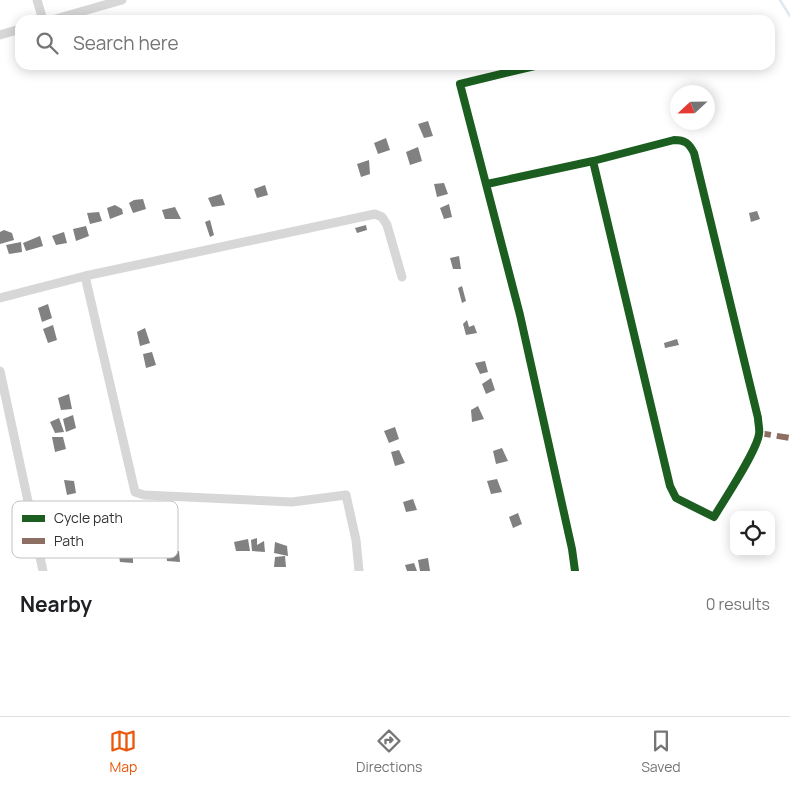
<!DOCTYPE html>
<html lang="en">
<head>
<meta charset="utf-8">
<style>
	body { margin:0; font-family:Manrope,sans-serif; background:#f2f2f2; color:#202124 }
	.controls { position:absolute; right:15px; bottom:15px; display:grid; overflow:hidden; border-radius:10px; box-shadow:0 2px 12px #0003 }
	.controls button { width:45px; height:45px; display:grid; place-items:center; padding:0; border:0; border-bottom:1px solid #e0e0e0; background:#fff; color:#202124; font:25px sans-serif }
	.compass { position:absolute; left:670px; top:85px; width:45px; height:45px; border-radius:50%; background:#fff; box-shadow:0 2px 12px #0003; rotate:248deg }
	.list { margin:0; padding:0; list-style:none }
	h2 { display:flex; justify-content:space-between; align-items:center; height:65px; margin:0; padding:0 20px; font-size:21px }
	h2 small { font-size:16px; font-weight:400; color:#757577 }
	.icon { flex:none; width:28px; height:28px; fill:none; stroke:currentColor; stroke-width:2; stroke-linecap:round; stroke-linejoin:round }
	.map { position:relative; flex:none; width:790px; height:571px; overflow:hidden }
	.search { position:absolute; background:#fff; box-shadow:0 2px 12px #0003; left:15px; right:15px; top:15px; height:55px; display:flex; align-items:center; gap:12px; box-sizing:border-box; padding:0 18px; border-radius:15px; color:#757577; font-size:19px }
	.sheet { height:145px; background:#fff }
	nav { display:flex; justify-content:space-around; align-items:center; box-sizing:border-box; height:70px; border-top:1px solid #e0e0e0; background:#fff; font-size:14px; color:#757577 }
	nav a { display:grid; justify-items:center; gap:2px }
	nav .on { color:#ea580c }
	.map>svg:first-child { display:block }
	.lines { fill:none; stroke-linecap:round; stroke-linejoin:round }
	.stream { stroke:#dce9f0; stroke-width:2.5 }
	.building { fill:#818181 }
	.minor { stroke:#d7d7d7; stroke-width:9 }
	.quiet { stroke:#8d6e63; stroke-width:6; stroke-dasharray:12 6; stroke-linecap:butt }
	.cycleway-casing { stroke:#fff; stroke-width:11 }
	.cycleway { stroke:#1b5e20; stroke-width:8 }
	.key { fill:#fff; stroke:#c2c2c2; stroke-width:1 }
	.key-label { font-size:14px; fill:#333 }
</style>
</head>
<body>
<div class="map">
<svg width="790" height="571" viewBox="0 0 790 571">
	<rect width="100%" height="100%" fill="#fff"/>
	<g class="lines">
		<!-- stream -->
		<path class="stream" d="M780,0l10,16"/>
	</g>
	<!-- building -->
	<path class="building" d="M428,121l5,15 -9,2 -6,-14z
		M386,138l4,12 -12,4 -4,-11z
		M418,147l4,14 -12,4 -4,-13z
		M369,160l1,14 -9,3 -4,-13z
		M444,183l4,11 -11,3 -3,-13z
		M265,185l3,10 -11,3 -3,-9z
		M221,194l4,11 -13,2 -4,-9z
		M143,199l3,10 -13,4 -4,-10 5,-3z
		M449,204l3,13 -8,2 -4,-11z
		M115,205l7,4 1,5 -13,5 -3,-11z
		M175,207l6,12h-16l-3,-9z
		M757,211l3,8 -9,3 -2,-9z
		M99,212l3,9 -12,3 -3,-11z
		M210,220l4,15 -4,2 -5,-15z
		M366,225l1,5 -10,3 -2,-5z
		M86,226l3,10 -13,5 -3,-12z
		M4,230l8,3 2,7 -14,4v-12z
		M64,232l3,11 -11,2 -4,-9z
		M40,236l3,10 -17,5 -3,-8z
		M21,242l1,10 -13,2 -3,-9z
		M459,256l2,13h-8l-3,-11z
		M462,286l4,15 -4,2 -4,-15z
		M48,304l4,14 -10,4 -4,-14z
		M467,320l2,7 5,-2 3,8 -11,2 -3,-11z
		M53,325l4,15 -9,3 -5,-14z
		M145,328l5,15 -10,3 -3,-14z
		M677,339l2,6 -14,3 -1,-5z
		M152,352l4,13 -10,3 -3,-14z
		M485,361l3,11 -8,2 -5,-11z
		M491,378l4,12 -9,4 -4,-10z
		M69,394l3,15 -11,1 -3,-12z
		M478,406l6,13 -12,3 -1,-12z
		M73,415l3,13 -10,4 -3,-13z
		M59,418l5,14 -9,1 -5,-11z
		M395,427l4,12 -10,4 -5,-12z
		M52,437h11l3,12 -11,3z
		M502,448l6,13 -12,3 -3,-13z
		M399,450l6,13 -10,3 -4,-14z
		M497,479l5,13 -11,2 -4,-13z
		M64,480l10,1 2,12 -9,2z
		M413,499l4,11 -11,2 -3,-10z
		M518,513l4,11 -9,4 -4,-11z
		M257,538v7l7,-4 1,11 -13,-1 -1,-11z
		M248,539l2,12h-14l-2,-9z
		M275,542l12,4 1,10 -14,-3z
		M118,550l15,4v9l-13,-1z
		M166,551h13l1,11 -13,-1z
		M285,556l1,11h-12l1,-10z
		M428,558l2,13h-10l-2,-11z
		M414,563l3,8h-10l-2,-6z"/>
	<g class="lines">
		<!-- minor -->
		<path class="minor" d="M37,0l6,20
			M52,20l70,-20
			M0,35l20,-6
			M539,65l-79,19 60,231 52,234 3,22
			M487,184l106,-23 81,-21c11,0 15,3 20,13l64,265c0,5 2,11 1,16 -2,17 -35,66 -45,83l-38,-19 -6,-12 -77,-325
			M85,276l50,216 9,3 148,7 54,-7 10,45 3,31
			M0,298l85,-22 290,-62 7,3 5,8 15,52
			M0,371l43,200"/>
		<!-- quiet -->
		<path class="quiet" d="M759,433l31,5"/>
		<defs>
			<path id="cycleway" d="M539,65l-79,19 60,231 52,234 3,22
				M487,184l106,-23 81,-21c11,0 15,3 20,13l64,265c0,5 2,11 1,16 -2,17 -35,66 -45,83l-38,-19 -6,-12 -77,-325"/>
		</defs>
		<!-- cycleway casing -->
		<use href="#cycleway" class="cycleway-casing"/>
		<!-- cycleway -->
		<use href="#cycleway" class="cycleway"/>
	</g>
	<!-- legend -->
	<rect x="12" y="501" width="166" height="57" rx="8" class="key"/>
	<rect x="22" y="515" width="23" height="7" fill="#1b5e20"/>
	<rect x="22" y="538" width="23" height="6" fill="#8d6e63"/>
	<g class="key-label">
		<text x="54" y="523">Cycle path</text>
		<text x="54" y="546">Path</text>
	</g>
</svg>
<div class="controls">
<button><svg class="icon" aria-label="locate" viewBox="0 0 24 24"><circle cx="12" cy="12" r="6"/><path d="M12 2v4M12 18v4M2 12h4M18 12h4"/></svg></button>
</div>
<svg class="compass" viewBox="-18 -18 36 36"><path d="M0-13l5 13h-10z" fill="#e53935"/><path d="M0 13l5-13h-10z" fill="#757577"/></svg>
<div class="search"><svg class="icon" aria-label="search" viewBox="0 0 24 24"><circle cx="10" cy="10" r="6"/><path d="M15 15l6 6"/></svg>Search here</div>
</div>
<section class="sheet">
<h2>Nearby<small>0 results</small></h2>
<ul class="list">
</ul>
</section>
<nav>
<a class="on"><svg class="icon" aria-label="map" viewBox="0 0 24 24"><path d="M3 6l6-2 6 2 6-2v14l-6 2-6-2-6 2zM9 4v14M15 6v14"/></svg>Map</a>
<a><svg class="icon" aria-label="directions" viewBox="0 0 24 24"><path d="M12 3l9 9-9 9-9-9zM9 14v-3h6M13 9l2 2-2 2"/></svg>Directions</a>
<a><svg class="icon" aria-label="saved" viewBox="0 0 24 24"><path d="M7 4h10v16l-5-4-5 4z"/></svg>Saved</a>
</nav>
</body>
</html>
